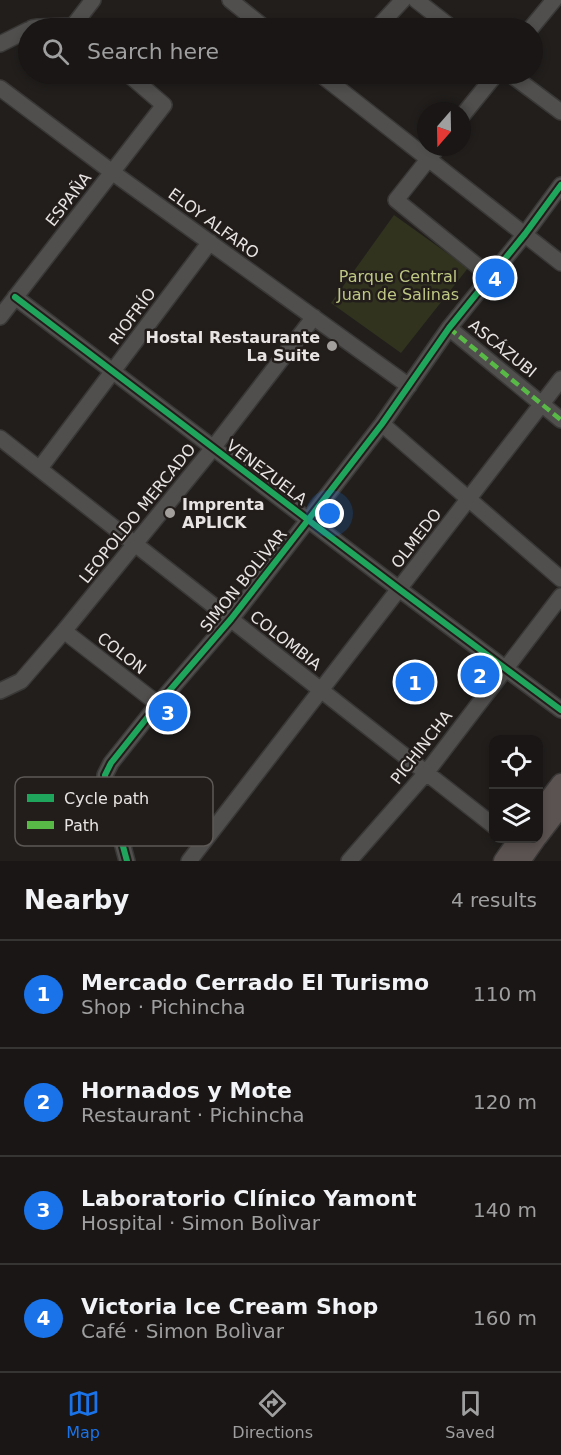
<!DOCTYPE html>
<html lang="en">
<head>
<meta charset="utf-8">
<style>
	body { margin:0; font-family:"DejaVu Sans",sans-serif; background:#262322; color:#f1f3f6 }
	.controls { position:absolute; right:18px; bottom:18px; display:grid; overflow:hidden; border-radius:12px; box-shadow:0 3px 9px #0003 }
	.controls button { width:54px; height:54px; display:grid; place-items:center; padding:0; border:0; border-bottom:2px solid #373534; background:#191615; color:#f1f3f6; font:30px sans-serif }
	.compass { position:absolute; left:417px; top:102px; width:54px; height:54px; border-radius:50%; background:#191615; box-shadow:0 3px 9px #0003; rotate:200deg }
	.you { position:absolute; left:330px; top:514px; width:21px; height:21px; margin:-15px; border:4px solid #fff; border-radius:50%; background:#1a73e8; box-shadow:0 0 0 9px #1a73e833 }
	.badge { display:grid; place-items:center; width:39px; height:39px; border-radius:50%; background:#1a73e8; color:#fff; font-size:20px; font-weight:700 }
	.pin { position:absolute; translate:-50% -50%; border:3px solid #fff; box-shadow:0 2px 6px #0006 }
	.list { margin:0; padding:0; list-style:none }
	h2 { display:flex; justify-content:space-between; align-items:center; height:78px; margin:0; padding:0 24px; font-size:26px }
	h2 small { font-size:20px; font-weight:400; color:#9f9fa0 }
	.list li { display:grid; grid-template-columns:39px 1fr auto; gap:18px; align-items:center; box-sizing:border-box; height:108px; padding:0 24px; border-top:2px solid #373534 }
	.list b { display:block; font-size:22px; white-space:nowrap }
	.list p { margin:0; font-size:20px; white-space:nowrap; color:#9f9fa0 }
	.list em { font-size:20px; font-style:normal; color:#9f9fa0 }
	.icon { flex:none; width:33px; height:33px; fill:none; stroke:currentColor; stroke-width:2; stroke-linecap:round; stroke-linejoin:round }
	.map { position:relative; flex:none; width:561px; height:861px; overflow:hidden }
	.search { position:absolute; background:#191615; box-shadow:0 3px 9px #0003; left:18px; right:18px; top:18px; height:66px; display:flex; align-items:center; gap:15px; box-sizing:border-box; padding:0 21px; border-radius:33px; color:#9f9fa0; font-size:22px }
	.sheet { height:510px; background:#191615 }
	nav { display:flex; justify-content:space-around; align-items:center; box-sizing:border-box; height:84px; border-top:2px solid #373534; background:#191615; font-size:16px; color:#9f9fa0 }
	nav a { display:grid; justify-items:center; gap:3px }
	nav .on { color:#1a73e8 }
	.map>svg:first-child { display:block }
	.green { fill:#31331f }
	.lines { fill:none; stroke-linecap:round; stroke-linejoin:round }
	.minor-casing { stroke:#3a3837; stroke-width:18 }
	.major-casing { stroke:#3a3837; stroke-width:21 }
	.minor { stroke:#504f4e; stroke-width:15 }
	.major { stroke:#5b5352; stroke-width:18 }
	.quiet { stroke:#58b947; stroke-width:4.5; stroke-dasharray:9 4.5; stroke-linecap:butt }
	.cycleway-casing { stroke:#221d1b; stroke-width:10 }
	.cycleway { stroke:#20a55d; stroke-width:6 }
	.poi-dot { fill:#a29f9d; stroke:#221d1b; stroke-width:2 }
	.labels { text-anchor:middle; stroke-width:5; stroke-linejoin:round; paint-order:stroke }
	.street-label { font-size:16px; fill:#e7e4e3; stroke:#221d1b }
	.park-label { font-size:16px; fill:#bec783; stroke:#221d1b }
	.poi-label { font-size:16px; font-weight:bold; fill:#e7e4e3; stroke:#221d1b; text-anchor:end }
	.key { fill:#221d1b; stroke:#5d5957; stroke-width:1.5 }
	.key-label { font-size:16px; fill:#e7e4e3 }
</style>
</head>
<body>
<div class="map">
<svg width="561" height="861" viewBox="0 0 561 861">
	<rect width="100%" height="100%" fill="#211e1c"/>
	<!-- green -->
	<path class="green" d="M394,215l74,53 -67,85 -70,-50z"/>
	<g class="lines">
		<defs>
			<path id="minor" d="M230,0l35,28
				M416,0l36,28
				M73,26l20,-26
				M32,28l6,-1 35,-1
				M377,28l26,-28
				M531,28l23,-28
				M0,44l28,-14
				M320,74l241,189
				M510,74l51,38
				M0,88l112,84 297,214
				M462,116l34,-42
				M438,147l-42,53 95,77
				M15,297l384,292 162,121
				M0,317l164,-212 -36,-31
				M449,328l112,92
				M382,424l179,155
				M0,438l494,388
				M40,468l170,-226
				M64,631l94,73
				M0,691l21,-10 43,-50 149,-183 101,-131
				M127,861l-22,-81v-5l6,-12 47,-59 73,-85 77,-99 74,-96 67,-96 76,-94 36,-49
				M189,861l372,-482
				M349,861l77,-88 135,-177"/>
			<path id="major" d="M538,813l23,-30
				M538,837l23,-30
				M503,861l16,-23
				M521,861l16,-23"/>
		</defs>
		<!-- minor casing -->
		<use href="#minor" class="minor-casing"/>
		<!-- major casing -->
		<use href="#major" class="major-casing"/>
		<!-- minor -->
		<use href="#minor" class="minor"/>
		<!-- major -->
		<use href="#major" class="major"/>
		<!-- quiet -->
		<path class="quiet" d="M449,328l112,92"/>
		<defs>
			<path id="cycleway" d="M15,297l384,292 162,121
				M127,861l-22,-81v-5l6,-12 47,-59 73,-85 77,-99 74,-96 67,-96 76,-94 36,-49"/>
		</defs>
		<!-- cycleway casing -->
		<use href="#cycleway" class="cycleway-casing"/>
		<!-- cycleway -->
		<use href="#cycleway" class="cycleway"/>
	</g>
	<!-- markers -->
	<g class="poi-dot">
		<circle cx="332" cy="346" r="6"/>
		<circle cx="170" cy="513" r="6"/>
	</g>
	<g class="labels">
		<!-- street labels -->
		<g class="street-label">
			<text transform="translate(68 199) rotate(-52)" y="6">ESPAÑA</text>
			<text transform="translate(214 223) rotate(36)" y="6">ELOY ALFARO</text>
			<text transform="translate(132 316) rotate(-53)" y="6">RIOFRÍO</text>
			<text transform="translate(503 348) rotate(39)" y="6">ASCÁZUBI</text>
			<text transform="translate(267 472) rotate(37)" y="6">VENEZUELA</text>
			<text transform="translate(137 513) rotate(-51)" y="6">LEOPOLDO MERCADO</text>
			<text transform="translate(416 538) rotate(-52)" y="6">OLMEDO</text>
			<text transform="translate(243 580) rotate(-51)" y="6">SIMON BOLÌVAR</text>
			<text transform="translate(286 640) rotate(38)" y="6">COLOMBIA</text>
			<text transform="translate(122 653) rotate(38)" y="6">COLON</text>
			<text transform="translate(421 747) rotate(-52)" y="6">PICHINCHA</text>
		</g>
		<!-- park labels -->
		<g class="park-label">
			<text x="398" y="282">Parque Central<tspan x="398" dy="18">Juan de Salinas</tspan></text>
		</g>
		<!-- poi labels -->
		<g class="poi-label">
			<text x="320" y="343">Hostal Restaurante<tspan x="320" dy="18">La Suite</tspan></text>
			<text x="182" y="510" text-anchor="start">Imprenta<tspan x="182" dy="18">APLICK</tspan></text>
		</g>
	</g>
	<!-- legend -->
	<rect x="15" y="777" width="198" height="69" rx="9" class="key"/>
	<rect x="27" y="794" width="27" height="8" fill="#20a55d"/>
	<rect x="27" y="821" width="27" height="8" fill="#58b947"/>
	<g class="key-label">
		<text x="64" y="804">Cycle path</text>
		<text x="64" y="831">Path</text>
	</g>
</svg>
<div class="controls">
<button><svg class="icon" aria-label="locate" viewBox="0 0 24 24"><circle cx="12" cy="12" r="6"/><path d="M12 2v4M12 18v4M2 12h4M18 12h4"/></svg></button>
<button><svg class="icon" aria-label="layers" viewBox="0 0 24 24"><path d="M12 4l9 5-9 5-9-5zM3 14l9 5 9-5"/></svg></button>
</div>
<svg class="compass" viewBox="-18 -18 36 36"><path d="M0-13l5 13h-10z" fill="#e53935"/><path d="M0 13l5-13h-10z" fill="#9f9fa0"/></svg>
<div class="you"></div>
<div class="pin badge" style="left:415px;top:682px">1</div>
<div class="pin badge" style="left:480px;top:675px">2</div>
<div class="pin badge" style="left:168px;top:712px">3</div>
<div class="pin badge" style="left:495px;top:278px">4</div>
<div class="search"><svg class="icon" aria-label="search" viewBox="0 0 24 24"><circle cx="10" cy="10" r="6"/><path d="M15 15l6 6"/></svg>Search here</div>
</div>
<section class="sheet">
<h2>Nearby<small>4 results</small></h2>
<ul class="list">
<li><span class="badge">1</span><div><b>Mercado Cerrado El Turismo</b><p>Shop · Pichincha</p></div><em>110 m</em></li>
<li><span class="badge">2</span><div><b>Hornados y Mote</b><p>Restaurant · Pichincha</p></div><em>120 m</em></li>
<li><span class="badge">3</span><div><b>Laboratorio Clínico Yamont</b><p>Hospital · Simon Bolìvar</p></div><em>140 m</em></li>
<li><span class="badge">4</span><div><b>Victoria Ice Cream Shop</b><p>Café · Simon Bolìvar</p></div><em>160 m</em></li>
</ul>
</section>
<nav>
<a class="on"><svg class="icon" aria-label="map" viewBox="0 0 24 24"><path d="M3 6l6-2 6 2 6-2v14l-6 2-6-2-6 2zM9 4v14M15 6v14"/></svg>Map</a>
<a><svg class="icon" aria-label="directions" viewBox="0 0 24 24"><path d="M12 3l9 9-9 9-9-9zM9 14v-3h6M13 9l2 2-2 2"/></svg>Directions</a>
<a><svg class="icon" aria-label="saved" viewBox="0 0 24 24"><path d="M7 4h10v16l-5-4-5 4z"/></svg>Saved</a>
</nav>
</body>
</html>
